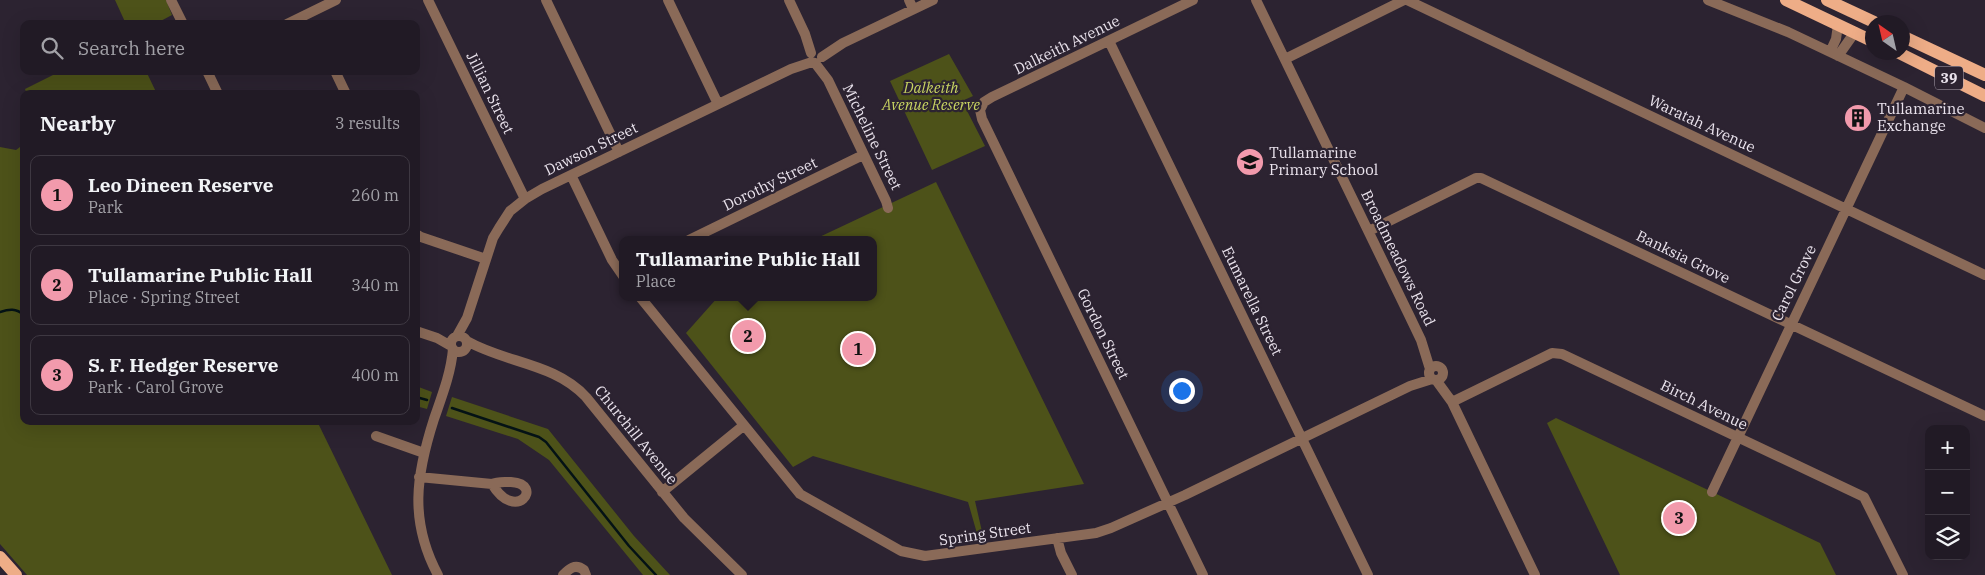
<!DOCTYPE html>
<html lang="en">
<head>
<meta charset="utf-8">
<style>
	body { margin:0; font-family:"IBM Plex Serif",serif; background:#29232d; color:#f1f3f6 }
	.controls { position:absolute; right:15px; bottom:15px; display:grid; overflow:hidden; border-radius:10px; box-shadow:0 5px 20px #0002 }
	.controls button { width:45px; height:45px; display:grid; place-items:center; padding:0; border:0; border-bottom:1px solid #3e3842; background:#211a25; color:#f1f3f6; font:25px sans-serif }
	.compass { position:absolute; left:1865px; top:15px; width:45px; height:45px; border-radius:50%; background:#211a25; box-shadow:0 5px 20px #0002; rotate:326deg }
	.you { position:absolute; left:1181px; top:390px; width:18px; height:18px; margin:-12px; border:4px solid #fff; border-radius:50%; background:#1a73e8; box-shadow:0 0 0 8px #1a73e833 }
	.badge { display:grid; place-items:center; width:32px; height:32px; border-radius:50%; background:#f29aac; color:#111; font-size:16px; font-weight:700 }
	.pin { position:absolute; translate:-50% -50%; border:2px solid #fff; box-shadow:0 1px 5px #0006 }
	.popup { position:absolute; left:619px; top:236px; width:258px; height:65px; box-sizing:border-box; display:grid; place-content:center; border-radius:10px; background:#211a25; filter:drop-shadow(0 1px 4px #0005); font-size:16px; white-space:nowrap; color:#a2a1a7 }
	.popup b { font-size:19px; color:#f1f3f6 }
	.popup::after { content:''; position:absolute; left:50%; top:100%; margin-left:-10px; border:10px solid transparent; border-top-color:#211a25 }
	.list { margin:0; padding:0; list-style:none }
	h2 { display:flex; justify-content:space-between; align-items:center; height:65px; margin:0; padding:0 20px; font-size:21px }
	h2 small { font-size:16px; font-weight:400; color:#a2a1a7 }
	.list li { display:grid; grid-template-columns:32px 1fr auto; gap:15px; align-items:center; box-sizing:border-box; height:80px; margin:0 10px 10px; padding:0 10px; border:1px solid #3e3842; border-radius:10px }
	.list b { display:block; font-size:19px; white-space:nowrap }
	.list p { margin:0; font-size:16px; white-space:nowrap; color:#a2a1a7 }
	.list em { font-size:16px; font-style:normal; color:#a2a1a7 }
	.icon { flex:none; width:28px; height:28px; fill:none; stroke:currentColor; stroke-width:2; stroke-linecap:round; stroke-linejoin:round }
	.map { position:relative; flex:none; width:1985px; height:575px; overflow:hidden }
	.search { position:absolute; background:#211a25; box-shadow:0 5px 20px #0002; left:20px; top:20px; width:400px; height:55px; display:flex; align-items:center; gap:12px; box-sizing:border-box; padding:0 18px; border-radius:10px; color:#a2a1a7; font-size:19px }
	.panel { position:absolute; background:#211a25; box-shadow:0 5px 20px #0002; left:20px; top:90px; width:400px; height:335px; border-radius:10px }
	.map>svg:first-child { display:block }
	.green { fill:#4d5219 }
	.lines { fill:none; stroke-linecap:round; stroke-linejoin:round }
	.stream { stroke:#041215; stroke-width:2.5 }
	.minor { stroke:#8a6a58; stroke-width:10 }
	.major { stroke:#eead87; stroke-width:12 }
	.labels { text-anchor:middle; stroke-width:4.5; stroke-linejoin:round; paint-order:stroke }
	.shield { fill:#2c2331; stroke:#b1a9b5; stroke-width:1 }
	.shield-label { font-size:14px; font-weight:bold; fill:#eae3ed }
	.street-label { font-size:15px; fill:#eae3ed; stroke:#2c2331 }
	.park-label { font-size:15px; font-style:italic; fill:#c7d361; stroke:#2c2331 }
	.poi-label { font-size:15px; fill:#eae3ed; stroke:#2c2331; text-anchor:start }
</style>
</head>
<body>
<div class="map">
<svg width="1985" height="575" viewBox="0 0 1985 575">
	<rect width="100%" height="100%" fill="#2c2331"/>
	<!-- green -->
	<path class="green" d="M115,0h51l6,15 -17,9h-29z
		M949,54l24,42 -11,5 23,45 -53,24 -42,-89z
		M61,71h85l11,23h-130l-2,-5z
		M24,144v277h293l75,154h-365l-27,-31v-397l16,3z
		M936,182l148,302 -109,17 8,35 -5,1 -10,-35 -155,-46 -20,11 -107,-134 32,-36h155v-57h-60z
		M416,386l16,6 -5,17 -11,-3z
		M452,397l96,32 86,107 36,39h-27l-94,-115 -31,-21 -72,-23z
		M1556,418l264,125 16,32h-216l-73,-152z"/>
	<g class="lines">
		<!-- stream -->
		<path class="stream" d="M0,312c9,-3 16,-4 24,3
			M416,397l11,3
			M452,408l87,29 7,5 83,104 27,29"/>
		<!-- minor -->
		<path class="minor" d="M171,0l12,24
			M428,0l97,199
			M546,0l73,152
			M668,0l50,104
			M789,0l16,34 6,19
			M909,0l4,9
			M1193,0l-201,97 -8,5 -4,8 2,9 221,456
			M1256,0l153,315 12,25 9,29
			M1407,0l578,275
			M1708,0l80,32 116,55 81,41
			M287,24l49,-24
			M1109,41l259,534
			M1830,52l6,-13 2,-14
			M1838,56l17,-24
			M822,57l21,-14 90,-43
			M1285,59l119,-59
			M815,63l13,17 58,121 2,7
			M207,71l11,23
			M335,71l11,23
			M571,175l41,85 11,16
			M1369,231l107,-53h5l504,238
			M416,234l5,3 65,22
			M689,240l174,-85
			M640,297l160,197 101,57 24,5 171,-23 15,-5 74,-33 225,-109 22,-7
			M416,331l21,7 14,8
			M457,336l10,-18 26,-80 6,-10 11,-17 15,-12 17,-10 249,-120 21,-7
			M451 344a8 8 0 1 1 16 0a8 8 0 1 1-16 0Z
			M467,341c38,22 88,22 119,56l98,121 58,57
			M1429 373a7 7 0 1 1 14 0a7 7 0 1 1-14 0Z
			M1436,380l16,22 83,173
			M1452,402l100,-49 10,1 302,143 39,78
			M376,436l48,17
			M419,477l73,7c6,-3 12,-2 19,-2 34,2 5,42 -19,2
			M662,492l81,-66
			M1712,492l192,-405
			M1057,538l4,15 11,22
			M438,575c-29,-54 -22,-100 -4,-156 8,-23 17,-46 19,-70
			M563,575c6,-6 12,-12 21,-5l2,5"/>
		<!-- major -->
		<path class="major" d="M1786,0l86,41
			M1827,0l47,22
			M1902,36l83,39
			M1897,52l88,44
			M0,557l16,18"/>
	</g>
	<!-- icons -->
	<defs>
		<symbol id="building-disc" viewBox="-11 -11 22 22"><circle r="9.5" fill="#f29aac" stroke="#2c2331"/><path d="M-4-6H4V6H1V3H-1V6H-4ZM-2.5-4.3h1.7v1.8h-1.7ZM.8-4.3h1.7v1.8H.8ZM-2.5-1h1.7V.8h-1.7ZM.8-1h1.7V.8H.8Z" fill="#111"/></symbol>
		<symbol id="school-disc" viewBox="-11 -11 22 22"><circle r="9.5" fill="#f29aac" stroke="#2c2331"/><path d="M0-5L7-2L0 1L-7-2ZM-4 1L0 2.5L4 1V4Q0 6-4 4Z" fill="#111"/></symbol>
	</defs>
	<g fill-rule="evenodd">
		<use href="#building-disc" x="1842" y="102" width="32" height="32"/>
		<use href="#school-disc" x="1234" y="146" width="32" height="32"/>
	</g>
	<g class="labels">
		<!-- shield labels -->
		<rect class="shield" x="1935" y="66.5" width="28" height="23" rx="4"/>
		<g class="shield-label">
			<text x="1949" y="83">39</text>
		</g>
		<!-- street labels -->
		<g class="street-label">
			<text transform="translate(1067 45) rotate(-26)" y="5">Dalkeith Avenue</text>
			<text transform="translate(490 93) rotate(64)" y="5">Jillian Street</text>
			<text transform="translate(1702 124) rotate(25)" y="5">Waratah Avenue</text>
			<text transform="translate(872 137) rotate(64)" y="5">Micheline Street</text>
			<text transform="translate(591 149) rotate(-26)" y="5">Dawson Street</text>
			<text transform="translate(770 184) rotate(-26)" y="5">Dorothy Street</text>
			<text transform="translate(1683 257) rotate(26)" y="5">Banksia Grove</text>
			<text transform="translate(1398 258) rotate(64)" y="5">Broadmeadows Road</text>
			<text transform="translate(1794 283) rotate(-64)" y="5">Carol Grove</text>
			<text transform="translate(1252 301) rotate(64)" y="5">Eumarella Street</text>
			<text transform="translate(1103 334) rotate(64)" y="5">Gordon Street</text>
			<text transform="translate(1704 405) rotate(26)" y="5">Birch Avenue</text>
			<text transform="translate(636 435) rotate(51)" y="5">Churchill Avenue</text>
			<text transform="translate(985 534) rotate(-8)" y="5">Spring Street</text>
		</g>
		<!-- park labels -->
		<g class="park-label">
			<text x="931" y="93">Dalkeith<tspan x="931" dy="17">Avenue Reserve</tspan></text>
		</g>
		<!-- poi labels -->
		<g class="poi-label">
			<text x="1877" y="114">Tullamarine<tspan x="1877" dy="17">Exchange</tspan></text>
			<text x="1269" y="158">Tullamarine<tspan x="1269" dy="17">Primary School</tspan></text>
		</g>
	</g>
</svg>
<div class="controls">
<button>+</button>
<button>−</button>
<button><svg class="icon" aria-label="layers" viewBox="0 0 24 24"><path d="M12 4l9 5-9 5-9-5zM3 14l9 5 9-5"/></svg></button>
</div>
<svg class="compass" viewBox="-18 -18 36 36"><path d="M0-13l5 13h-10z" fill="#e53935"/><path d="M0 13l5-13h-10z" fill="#a2a1a7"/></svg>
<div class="you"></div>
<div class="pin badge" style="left:858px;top:349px">1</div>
<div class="pin badge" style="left:748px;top:336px">2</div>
<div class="popup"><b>Tullamarine Public Hall</b>Place</div>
<div class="pin badge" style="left:1679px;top:518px">3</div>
<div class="search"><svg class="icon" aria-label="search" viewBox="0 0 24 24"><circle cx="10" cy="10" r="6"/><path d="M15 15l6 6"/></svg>Search here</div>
<section class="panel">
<h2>Nearby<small>3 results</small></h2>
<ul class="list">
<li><span class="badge">1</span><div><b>Leo Dineen Reserve</b><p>Park</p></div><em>260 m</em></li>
<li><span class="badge">2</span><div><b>Tullamarine Public Hall</b><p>Place · Spring Street</p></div><em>340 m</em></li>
<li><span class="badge">3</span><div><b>S. F. Hedger Reserve</b><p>Park · Carol Grove</p></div><em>400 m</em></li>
</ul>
</section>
</div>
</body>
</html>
